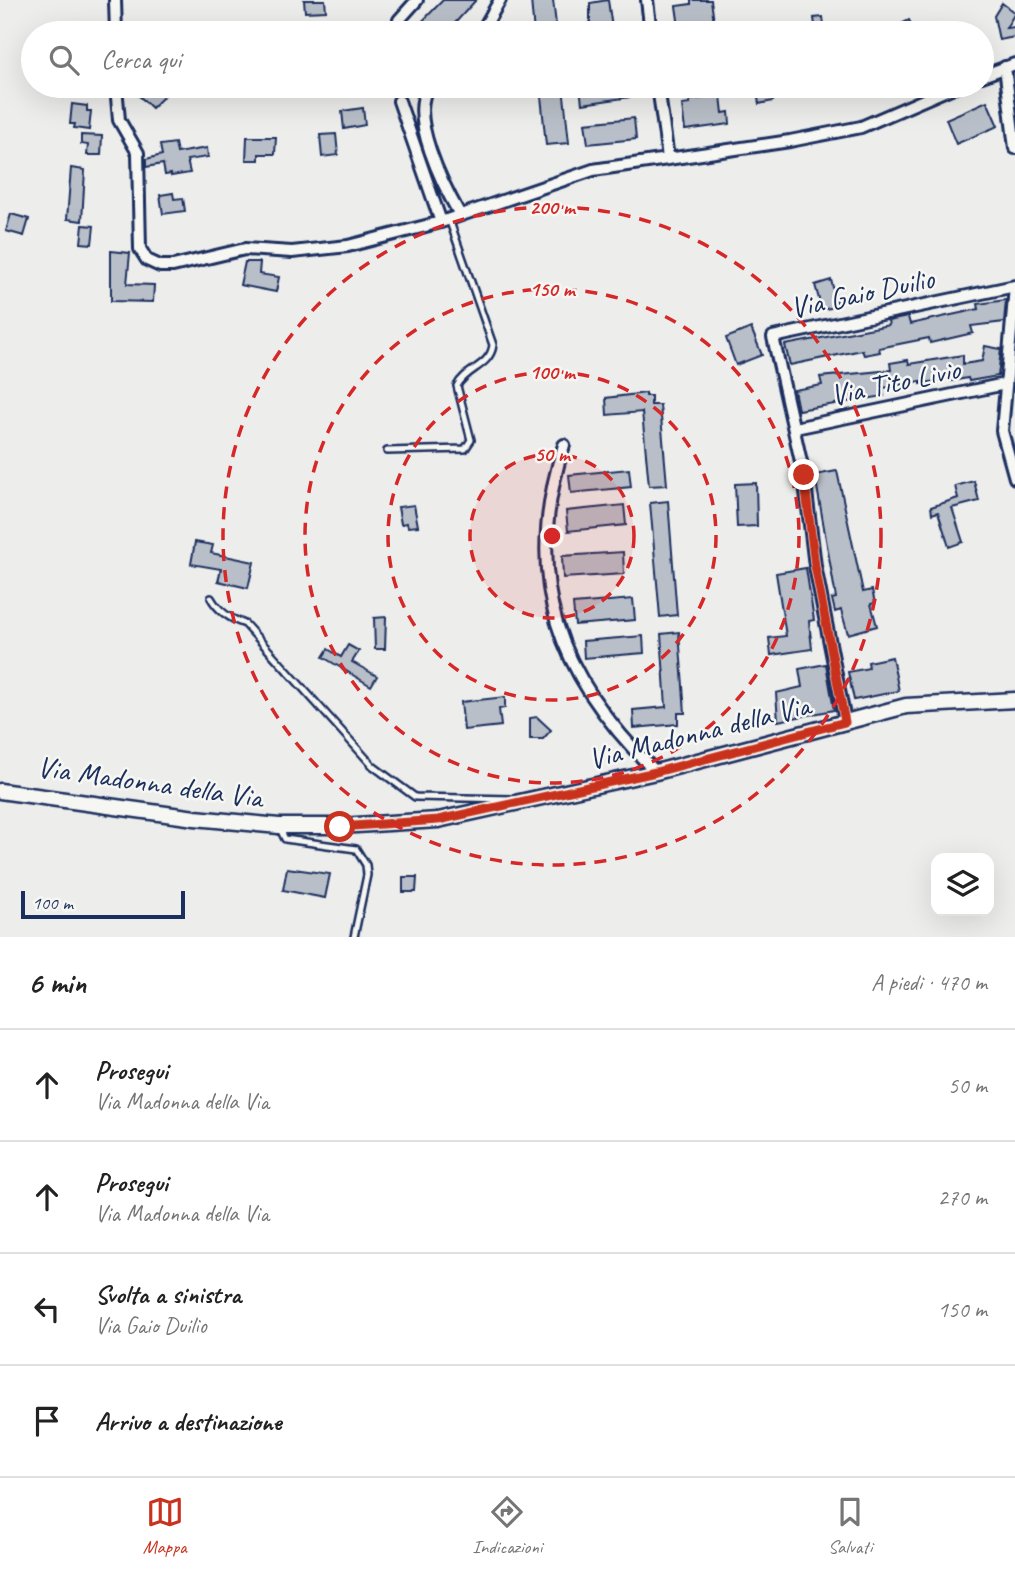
<!DOCTYPE html>
<html lang="it">
<head>
<meta charset="utf-8">
<style>
	body { margin:0; font-family:Caveat,sans-serif; background:#f2f2f2; color:#222 }
	.controls { position:absolute; right:21px; bottom:21px; display:grid; overflow:hidden; border-radius:14px; box-shadow:0 7px 28px #0002 }
	.controls button { width:63px; height:63px; display:grid; place-items:center; padding:0; border:0; border-bottom:2px solid #e0e0e0; background:#fff; color:#222; font:35px sans-serif }
	.scale { position:absolute; left:21px; bottom:18px; width:164px; box-sizing:border-box; padding-left:7px; border:4px solid #1b2f5e; border-top:0; font-size:19px; line-height:24px; white-space:nowrap; color:#1b2f5e; -webkit-text-stroke:5px #f6f6f2; paint-order:stroke }
	.stop { position:absolute; width:21px; height:21px; margin:-16px; border:5px solid #c8321e; border-radius:50%; background:#fff }
	.stop.end { background:#c8321e; border-color:#fff; box-shadow:0 2px 7px #0008 }
	.list { margin:0; padding:0; list-style:none }
	h2 { display:flex; justify-content:space-between; align-items:center; height:91px; margin:0; padding:0 28px; font-size:30px }
	h2 small { font-size:23px; font-weight:400; color:#767676 }
	.list li { display:grid; grid-template-columns:46px 1fr auto; gap:21px; align-items:center; box-sizing:border-box; height:112px; padding:0 28px; border-top:2px solid #e0e0e0 }
	.list b { display:block; font-size:26px; white-space:nowrap }
	.list p { margin:0; font-size:23px; white-space:nowrap; color:#767676 }
	.list em { font-size:23px; font-style:normal; color:#767676 }
	.icon { flex:none; width:38px; height:38px; fill:none; stroke:currentColor; stroke-width:2; stroke-linecap:round; stroke-linejoin:round }
	.map { position:relative; flex:none; width:1015px; height:937px; overflow:hidden }
	.search { position:absolute; background:#fff; box-shadow:0 7px 28px #0002; left:21px; right:21px; top:21px; height:77px; display:flex; align-items:center; gap:18px; box-sizing:border-box; padding:0 24px; border-radius:38px; color:#767676; font-size:26px }
	.sheet { height:539px; background:#fff }
	nav { display:flex; justify-content:space-around; align-items:center; box-sizing:border-box; height:98px; border-top:2px solid #e0e0e0; background:#fff; font-size:19px; color:#767676 }
	nav a { display:grid; justify-items:center; gap:4px }
	nav .on { color:#c8321e }
	.map>svg:first-child { display:block }
	.building { fill:#b9bfc8; stroke:#1b2f5e; stroke-width:2 }
	.lines { fill:none; stroke-linecap:round; stroke-linejoin:round }
	.service-casing { stroke:#1b2f5e; stroke-width:10 }
	.minor-casing { stroke:#1b2f5e; stroke-width:16 }
	.tertiary-casing { stroke:#1b2f5e; stroke-width:19 }
	.service { stroke:#f6f6f2; stroke-width:5 }
	.minor { stroke:#f6f6f2; stroke-width:10 }
	.tertiary { stroke:#f6f6f2; stroke-width:14 }
	.route { stroke:#c8321e; stroke-width:9 }
	.ring { fill:none; stroke:#d62828; stroke-width:3.5; stroke-dasharray:12 9 }
	.labels { text-anchor:middle; stroke-width:5; stroke-linejoin:round; paint-order:stroke }
	.street-label { font-size:30px; fill:#1b2f5e; stroke:#f6f6f2 }
	.centre { fill:#d62828; stroke:#f6f6f2; stroke-width:3.5 }
	.ring-label { font-size:21px; text-anchor:middle; font-weight:bold; fill:#d62828; stroke:#f6f6f2; stroke-width:5; stroke-linejoin:round; paint-order:stroke }
</style>
</head>
<body>
<div class="map">
<svg width="1015" height="937" viewBox="0 0 1015 937">
	<rect width="100%" height="100%" fill="#edeeec"/>
	<filter id="ink" filterUnits="userSpaceOnUse"><feTurbulence type="fractalNoise" baseFrequency=".0143" numOctaves="2"/><feDisplacementMap in="SourceGraphic" scale="14" xChannelSelector="R" yChannelSelector="G"/><feConvolveMatrix kernelMatrix="1 2 1 2 8 2 1 2 1" color-interpolation-filters="sRGB"/></filter>
	<g filter="url(#ink)">
		<!-- building -->
		<path class="building" d="M304,0h21l1,11 -21,1z
			M443,0h33l-30,33h-35z
			M531,0h22l4,33h-23z
			M608,0l4,28 -14,2 -1,-5 -7,1v-23z
			M691,0h20l3,22 -14,2 2,9h-14l6,-8 -15,2 -3,-21 15,-2z
			M1002,3l13,10 -9,15 9,-1v10l-16,3 -5,-24z
			M823,17l2,16h-9l-2,-15z
			M909,20l6,13h-32z
			M139,86h16l10,9 -13,13 -18,-17z
			M540,86h23l6,57 -23,2z
			M580,86h50l1,11 -49,7z
			M756,86h32v4l-17,3 2,8 -14,3z
			M720,87l3,26 6,-1 1,12 -45,6 -3,-25 8,-1 -1,-4 16,-2 -1,-9z
			M987,101l11,25 -42,18 -10,-25z
			M72,104l15,2v5h4l-2,19 -15,-2 1,-4h-5z
			M363,108l2,17 -21,4 -2,-18z
			M634,118l2,21 -48,5 -3,-21z
			M336,134l2,21 -16,2 -2,-22z
			M81,135l21,1 -1,19h-14l1,-10 -7,-1z
			M247,137h29l-1,17h-16v6h-13z
			M175,143l2,10 30,-5 1,9 -21,3 3,13 -19,3v-2l-6,1 -2,-11 -17,3v-8l16,-4 -2,-10z
			M71,168l14,2 -3,51 -15,-2z
			M173,193l1,6 9,-1 2,13 -22,3 -3,-19z
			M11,214l18,5 -5,17 -18,-5z
			M83,225l11,1 -2,18 -11,-1z
			M111,251l19,2 -3,31 27,1 -1,17 -42,-1z
			M245,262h15l-1,12 20,3 -3,15 -36,-7z
			M831,280l7,26 -16,4 -7,-25z
			M1006,300l-2,22 -33,4 2,7 -43,10 -1,-5 -50,10 1,4 -16,3 -2,-5 -72,15 -5,-20 104,-20 -1,-4 20,-4 2,7 69,-15 -1,-5z
			M751,328l11,27 -26,10 -10,-27z
			M985,346l16,3 -3,27 -29,5 -1,-3 -17,3 -1,-3 -29,6v-3l-38,7 1,8 -86,14 -4,-20 28,-5 -2,-8 71,-7 -1,-7 18,-3 1,4 54,-9v9l19,-3z
			M646,393v3h5v9h9l7,80 -18,1 -7,-74 -35,3 -1,-17z
			M629,469l2,18 -60,6 -2,-18z
			M837,471l26,121 9,-2 3,13 -4,1 6,22 -29,8 -7,-24 -6,2 -3,-13 4,-1 -21,-123z
			M974,481l5,20 -27,7 11,34 -14,5 -11,-35 -6,2 -1,-7 27,-9 -3,-12z
			M756,483l1,43 -20,1 -2,-43z
			M668,501l9,114 -17,2 -10,-114z
			M414,505l4,21 -10,1 -1,-4 -6,1 -3,-17z
			M624,505l2,20 -58,6 -2,-20z
			M195,542l18,3 -2,8 43,9 -6,26 -30,-7 3,-12 -30,-5z
			M623,552l1,22 -61,4 -1,-22z
			M806,568l8,52 -5,1 3,28 -41,6 -2,-17 17,-2 -10,-63z
			M633,599l2,21 -60,5 -2,-21z
			M386,617l-1,32h-10l-1,-31z
			M679,632l6,81h-7v11l-44,4 -1,-18 33,-3 -5,-73z
			M643,636l1,17 -60,5 -1,-17z
			M348,645l11,6 -7,11 25,14 -6,10 -48,-29 5,-8 13,8z
			M892,657l7,34 -45,9 -6,-28 21,-4 -1,-6z
			M826,664l8,46 -56,11 -2,-28 26,-6 -3,-18z
			M505,697v11l-6,1 2,17 -37,4 -3,-28z
			M537,717l14,13 -8,9h-13v-21z
			M287,868l43,6 -5,24 -42,-8z
			M403,877h14l-1,15h-13z"/>
		<g class="lines">
			<defs>
				<path id="service" d="M387,451l78,-2 6,-9 -14,-54c9,-18 33,-19 36,-41l-44,-126
					M211,598c8,14 19,21 34,26l128,142 42,31 99,2
					M280,829l5,10 71,10 10,16 1,10 -13,62"/>
				<path id="minor" d="M115,0l1,33
					M647,0l4,33
					M396,33l3,-13 18,-20
					M481,33l19,-33
					M1005,67l10,81
					M982,76l33,-12
					M116,86l3,34 19,33 2,96 7,11 13,6h13l72,-17 47,3 56,-6 93,-24 152,-52 197,-29 71,-14 95,-41
					M429,86c-22,29 15,101 31,129
					M658,86l10,72
					M399,101l42,121
					M1015,287l-13,144 13,47
					M795,428l210,-44
					M564,445c-43,134 -7,231 92,327
					M845,721l-30,-155 -11,-91 -31,-138 242,-51"/>
				<path id="tertiary" d="M0,791l195,27 84,8h61l98,-6 218,-48 250,-66 109,-6"/>
			</defs>
			<!-- service casing -->
			<use href="#service" class="service-casing"/>
			<!-- minor casing -->
			<use href="#minor" class="minor-casing"/>
			<!-- tertiary casing -->
			<use href="#tertiary" class="tertiary-casing"/>
			<!-- service -->
			<use href="#service" class="service"/>
			<!-- minor -->
			<use href="#minor" class="minor"/>
			<!-- tertiary -->
			<use href="#tertiary" class="tertiary"/>
		</g>
	</g>
	<g class="lines" filter="url(#ink)">
		<!-- route -->
		<path class="route" d="M340,827l98,-7 218,-48 189,-50 -30,-156 -11,-91"/>
	</g>
	<!-- distance rings -->
	<circle cx="552" cy="536" r="82" fill="#d62828" fill-opacity=".12"/>
	<g class="ring">
		<circle cx="552" cy="536" r="82"/>
		<circle cx="552" cy="536" r="164"/>
		<circle cx="552" cy="536" r="247"/>
		<circle cx="552" cy="536" r="329"/>
	</g>
	<g class="labels">
		<!-- street labels -->
		<g class="street-label">
			<text transform="translate(862 293) rotate(-12)" y="10">Via Gaio Duilio</text>
			<text transform="translate(895 382) rotate(-12)" y="10">Via Tito Livio</text>
			<text transform="translate(699 732) rotate(-14)" y="10">Via Madonna della Via</text>
			<text transform="translate(150 782) rotate(8)" y="10">Via Madonna della Via</text>
		</g>
	</g>
	<circle cx="552" cy="536" r="10" class="centre"/>
	<g class="ring-label">
		<text x="552" y="214">200 m</text>
		<text x="552" y="296">150 m</text>
		<text x="552" y="379">100 m</text>
		<text x="552" y="461">50 m</text>
	</g>
</svg>
<div class="controls">
<button><svg class="icon" aria-label="layers" viewBox="0 0 24 24"><path d="M12 4l9 5-9 5-9-5zM3 14l9 5 9-5"/></svg></button>
</div>
<div class="scale">100 m</div>
<div class="stop" style="left:340px;top:827px"></div>
<div class="stop end" style="left:804px;top:475px"></div>
<div class="search"><svg class="icon" aria-label="search" viewBox="0 0 24 24"><circle cx="10" cy="10" r="6"/><path d="M15 15l6 6"/></svg>Cerca qui</div>
</div>
<section class="sheet">
<h2>6 min<small>A piedi · 470 m</small></h2>
<ul class="list">
<li><svg class="icon" aria-label="ahead" viewBox="0 0 24 24"><path d="M12 20V5M6 11l6-6 6 6"/></svg><div><b>Prosegui</b><p>Via Madonna della Via</p></div><em>50 m</em></li>
<li><svg class="icon" aria-label="ahead" viewBox="0 0 24 24"><path d="M12 20V5M6 11l6-6 6 6"/></svg><div><b>Prosegui</b><p>Via Madonna della Via</p></div><em>270 m</em></li>
<li><svg class="icon" aria-label="left" viewBox="0 0 24 24"><path d="M17 20v-9H6M10 6l-5 5 5 5"/></svg><div><b>Svolta a sinistra</b><p>Via Gaio Duilio</p></div><em>150 m</em></li>
<li><svg class="icon" aria-label="arrive" viewBox="0 0 24 24"><path d="M6 21V4h12l-3 4 3 4H6"/></svg><div><b>Arrivo a destinazione</b></div></li>
</ul>
</section>
<nav>
<a class="on"><svg class="icon" aria-label="map" viewBox="0 0 24 24"><path d="M3 6l6-2 6 2 6-2v14l-6 2-6-2-6 2zM9 4v14M15 6v14"/></svg>Mappa</a>
<a><svg class="icon" aria-label="directions" viewBox="0 0 24 24"><path d="M12 3l9 9-9 9-9-9zM9 14v-3h6M13 9l2 2-2 2"/></svg>Indicazioni</a>
<a><svg class="icon" aria-label="saved" viewBox="0 0 24 24"><path d="M7 4h10v16l-5-4-5 4z"/></svg>Salvati</a>
</nav>
</body>
</html>
